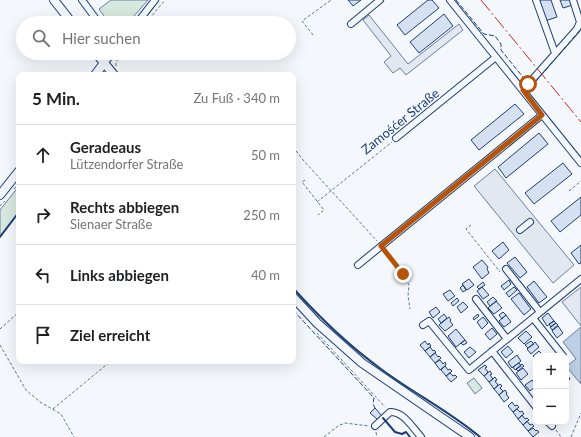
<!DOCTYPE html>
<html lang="de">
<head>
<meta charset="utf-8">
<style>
	body { margin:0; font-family:Lato,sans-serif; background:#f2f2f2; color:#202124 }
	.controls { position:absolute; right:12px; bottom:12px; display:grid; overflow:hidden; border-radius:8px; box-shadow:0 4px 16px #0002 }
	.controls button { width:36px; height:36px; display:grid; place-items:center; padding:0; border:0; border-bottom:1px solid #e0e0e0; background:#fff; color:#202124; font:20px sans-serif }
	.stop { position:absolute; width:12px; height:12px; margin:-9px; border:3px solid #b45309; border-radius:50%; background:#fff }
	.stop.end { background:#b45309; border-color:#fff; box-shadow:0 1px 4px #0008 }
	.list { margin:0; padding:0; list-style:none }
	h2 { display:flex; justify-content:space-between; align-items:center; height:52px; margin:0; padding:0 16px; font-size:17px }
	h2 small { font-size:13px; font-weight:400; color:#757577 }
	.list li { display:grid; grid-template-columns:26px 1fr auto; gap:12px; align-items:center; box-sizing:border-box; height:60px; padding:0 16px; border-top:1px solid #e0e0e0 }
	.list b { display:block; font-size:15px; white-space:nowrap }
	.list p { margin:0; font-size:13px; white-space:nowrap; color:#757577 }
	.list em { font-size:13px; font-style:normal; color:#757577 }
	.icon { flex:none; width:22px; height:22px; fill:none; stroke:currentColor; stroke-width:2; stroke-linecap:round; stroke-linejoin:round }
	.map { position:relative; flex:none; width:581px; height:437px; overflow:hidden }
	.search { position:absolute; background:#fff; box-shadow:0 4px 16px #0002; left:16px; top:16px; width:280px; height:44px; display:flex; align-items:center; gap:10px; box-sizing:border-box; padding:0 14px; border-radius:22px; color:#757577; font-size:15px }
	.panel { position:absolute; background:#fff; box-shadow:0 4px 16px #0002; left:16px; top:72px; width:280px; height:292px; border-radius:8px }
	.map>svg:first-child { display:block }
	.green { fill:#d7e8df; stroke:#687fa3 }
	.parking { fill:#e3e8f0; stroke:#687fa3 }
	.water { fill:#bed0e5; stroke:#687fa3 }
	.building { fill:#d5e0f0; stroke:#1d3f73 }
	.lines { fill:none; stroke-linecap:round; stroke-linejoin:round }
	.minor-casing { stroke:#1d3f73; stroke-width:8 }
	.major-casing { stroke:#1d3f73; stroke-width:10 }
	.path { stroke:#5e769c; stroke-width:1; stroke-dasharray:3 2; stroke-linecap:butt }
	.minor { stroke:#f4f7fb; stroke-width:6 }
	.major { stroke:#f4f7fb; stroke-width:8 }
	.fence { stroke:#1d3f73; stroke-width:1; stroke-dasharray:5 2; stroke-linecap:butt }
	.wall { stroke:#1d3f73; stroke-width:2 }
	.power { stroke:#c62828; stroke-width:1; stroke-dasharray:14 3 2 3; stroke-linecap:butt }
	.route { stroke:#b45309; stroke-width:5 }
	.labels { text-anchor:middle; stroke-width:3; stroke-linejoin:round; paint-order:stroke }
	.street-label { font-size:13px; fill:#1d3f73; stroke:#f4f7fb }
</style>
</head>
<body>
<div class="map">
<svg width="581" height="437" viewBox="0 0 581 437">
	<rect width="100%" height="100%" fill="#f4f7fb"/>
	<!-- green -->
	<path class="green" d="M111,0h37l-20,23h-19l-10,-14z
		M19,186v26l-19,25v-27z
		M474,378l8,10 -7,6 -8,-11z"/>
	<!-- parking -->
	<path class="parking" d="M369,15l39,49 51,-40 4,6 -57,45 -6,-7 -7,5 -9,-11 7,-6 -28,-36z
		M495,169l79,96 -21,18 -79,-97z
		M581,287v39l-19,-24z"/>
	<!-- water -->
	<path class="water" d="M581,327v57l-12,-14 -1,-5 8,-6 -13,-17z"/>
	<!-- building -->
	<path class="building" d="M348,0h13l-8,6z
		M428,0h4l7,8 -34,27 -8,-10z
		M538,0h13l6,17 -12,4z
		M560,0h11l2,5 -10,3z
		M444,14l9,12 -34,27 -9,-11z
		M515,104l9,10 -45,36 -8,-10z
		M539,133l9,11 -42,34 -8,-11z
		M563,163l9,11 -38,30 -9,-11z
		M581,197v18l-21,17 -9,-11z
		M503,242l6,8 -10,9 -7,-8z
		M581,245v18l-2,1 -8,-11z
		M515,257l12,15 -7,6 -13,-15z
		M482,260l6,7 -1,2 2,4 -7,6 -9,-12z
		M469,279l5,6 -7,5 -5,-6z
		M509,280l2,4 -7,6 -3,-4z
		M534,281l13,16 -8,6 -12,-16z
		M483,282l2,3 -6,4 -2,-2z
		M463,285l3,5 -3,2 -3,-4z
		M482,287l7,8 -6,4 -6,-8z
		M514,287l3,3 -8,7 -3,-4z
		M450,290l5,6 -7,5 -5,-7z
		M519,293l12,16 -7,6 -13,-16z
		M493,297l4,4 -7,5 -3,-4z
		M457,298l2,3 -6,5 -2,-3z
		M496,301l6,7 -8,6 -6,-6z
		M463,302l5,5 -7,6 -4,-6z
		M436,307l4,5 -7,6 -4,-6z
		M503,312l3,3 -4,4 -3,-4z
		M548,313l6,8 -7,5 -5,-8z
		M444,314l3,4 -6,5 -3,-4z
		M478,314l1,2 -5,4 -1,-2z
		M506,315l5,7 -7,5 -5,-6z
		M449,317l2,3 -1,1 3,4 -8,6 -6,-6z
		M483,317l5,6 -6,6 -5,-7z
		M554,321l2,2 -5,4 -2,-3z
		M556,323l2,2 -6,5 -2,-3z
		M558,326l5,7 -6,5 -5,-7z
		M492,328l5,6 -7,6 -5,-6z
		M456,329l9,11 -9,7 -8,-11z
		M526,331l6,6 -8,7 -6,-6z
		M465,340l2,3 -4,2 -2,-2z
		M425,341l3,4 1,-2 2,3 -6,5 -5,-6z
		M531,341l3,3 -6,4 -3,-3z
		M535,342l4,5 -8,7 -4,-5z
		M508,346l5,6 -7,6 -5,-6z
		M430,347l3,4 1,-1 2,2 -6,5 -5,-6z
		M470,347l6,5 -7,6 -5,-6z
		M539,351l2,2 -5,3 -1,2 -2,-2z
		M435,353l3,4 1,-1 2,2 -6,5 -5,-6z
		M517,355l4,6 -9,7 -4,-6z
		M440,360l3,4 2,-2 1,3 -6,5 -5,-7z
		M519,363l2,3 -6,4 -2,-3z
		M522,364l2,2 -6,5 -2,-2z
		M485,365l2,2 -2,1 3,4 -4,4 -6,-6z
		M445,366l3,4 2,-1 2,2 -6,5 -5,-6z
		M523,368l5,6 -7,6 -5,-7z
		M490,371l2,3 -2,1 3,4 -4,3 -5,-6z
		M450,373l3,3 2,-1 2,2 -6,5 -5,-6z
		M566,373l4,6 -4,3z
		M495,377l2,3 -2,1 3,4 -4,4 -5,-7z
		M532,380l4,6 -6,5 -5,-6z
		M500,384l2,2 -2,2 3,3 -4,4 -5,-6z
		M505,390l2,3 -1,1 3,4 -5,4 -5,-7z
		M512,402l3,4 2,-1 2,2 -6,5 -5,-6z
		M375,408l7,8 -4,4 -8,-7z
		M517,409l3,3 2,-1 2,3 -6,5 -5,-7z
		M522,415l3,4 2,-1 2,2 -6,5 -5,-6z
		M527,421l3,4 2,-1 2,2 -6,5 -5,-6z
		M533,428l3,3 1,-1 2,2 -6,5 -5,-6z"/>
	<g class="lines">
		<defs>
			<path id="minor" d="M82,0l14,19
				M450,0l131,163
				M536,0l19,53
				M137,23l18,-23
				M351,24l29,-24
				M104,63l9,-10
				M523,90l54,-61 3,-7 -7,-22
				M396,138l100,-81
				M520,230l10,-8
				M358,265l184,-150
				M506,269l34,43
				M476,299l31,40
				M533,318l30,38
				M423,325l6,-4 40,49 112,-91
				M492,351l44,56
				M548,422l4,4
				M375,426l15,-14c13,-1 23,16 31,25"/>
			<path id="major" d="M54,0l18,23
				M96,53l18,22
				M95,75l9,-12
				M0,195l19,-24
				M293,297l24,26 45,40 108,74"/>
		</defs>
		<!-- minor casing -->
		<use href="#minor" class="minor-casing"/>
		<!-- major casing -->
		<use href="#major" class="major-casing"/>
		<!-- path -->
		<path class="path" d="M146,23l19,-23
			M313,35l-11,-14 29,-21
			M116,66v-4l7,-9
			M293,147l11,14 73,80
			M305,180l-3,2 22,28 -6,5
			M14,189l5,-6
			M569,191l12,-10
			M317,202l75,-60
			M0,206l5,-5
			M471,225l-5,4 34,43
			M385,250l18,24 6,11 -1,11 2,13
			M0,329l19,-17
			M317,333l68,74
			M0,345l26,45 14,12 21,12 13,23
			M53,409l58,-48
			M556,430l5,7
			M376,432l1,5
			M324,437l14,-11 7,-3 24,3
			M571,437l10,-24"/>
		<!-- minor -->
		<use href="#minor" class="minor"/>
		<!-- major -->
		<use href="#major" class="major"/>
		<!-- fence -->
		<path class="fence" d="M456,0l28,34 11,2 6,8v6l30,37 50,-58
			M293,310l81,88 -1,6 2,4"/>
		<!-- wall -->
		<path class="wall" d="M0,237l19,-25
			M293,288c27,30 55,57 88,81 32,24 68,42 99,68
			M383,418l12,14 7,2 4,-2 4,5"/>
		<!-- power -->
		<path class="power" d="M481,0l100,122"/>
	</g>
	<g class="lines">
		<!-- route -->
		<path class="route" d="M403,274l-22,-28 161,-131 -19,-25 5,-6"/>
	</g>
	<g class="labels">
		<!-- street labels -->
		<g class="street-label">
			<text transform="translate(400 121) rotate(-39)" y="5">Zamośćer Straße</text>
		</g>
	</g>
</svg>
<div class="controls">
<button>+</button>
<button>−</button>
</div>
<div class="stop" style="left:528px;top:84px"></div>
<div class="stop end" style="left:403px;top:274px"></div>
<div class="search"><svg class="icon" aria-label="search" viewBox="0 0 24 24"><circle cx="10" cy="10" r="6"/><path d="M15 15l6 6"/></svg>Hier suchen</div>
<section class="panel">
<h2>5 Min.<small>Zu Fuß · 340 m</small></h2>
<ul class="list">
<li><svg class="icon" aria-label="ahead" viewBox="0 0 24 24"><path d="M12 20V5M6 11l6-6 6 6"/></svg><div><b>Geradeaus</b><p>Lützendorfer Straße</p></div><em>50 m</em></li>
<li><svg class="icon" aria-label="right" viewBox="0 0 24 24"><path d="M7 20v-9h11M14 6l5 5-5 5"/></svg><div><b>Rechts abbiegen</b><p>Sienaer Straße</p></div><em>250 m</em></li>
<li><svg class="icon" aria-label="left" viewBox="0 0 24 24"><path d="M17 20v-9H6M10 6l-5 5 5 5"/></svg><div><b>Links abbiegen</b></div><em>40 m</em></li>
<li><svg class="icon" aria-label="arrive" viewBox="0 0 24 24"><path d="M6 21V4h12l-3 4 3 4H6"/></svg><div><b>Ziel erreicht</b></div></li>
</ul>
</section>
</div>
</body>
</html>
